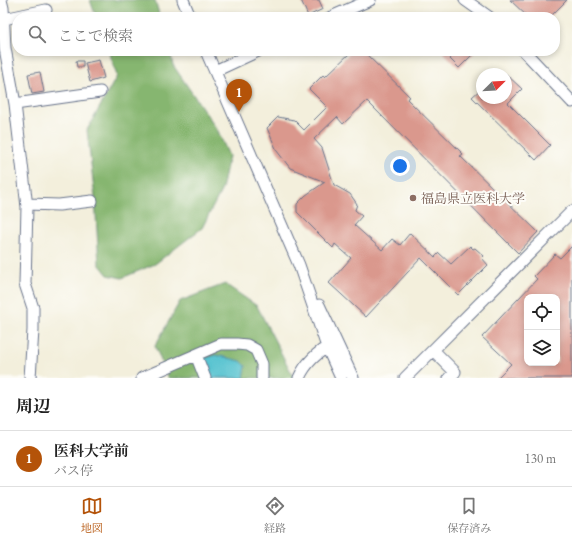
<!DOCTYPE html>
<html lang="ja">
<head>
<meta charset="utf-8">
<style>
	body { margin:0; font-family:"EB Garamond","Noto Serif JP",serif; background:#f6f6f6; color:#222 }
	.controls { position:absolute; right:12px; bottom:12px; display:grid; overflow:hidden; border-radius:8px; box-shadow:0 2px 6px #0003 }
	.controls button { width:36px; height:36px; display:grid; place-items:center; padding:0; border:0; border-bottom:1px solid #e0e0e0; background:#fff; color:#222; font:20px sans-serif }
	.compass { position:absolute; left:476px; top:68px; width:36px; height:36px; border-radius:50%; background:#fff; box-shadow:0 2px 6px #0003; rotate:66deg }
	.you { position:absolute; left:400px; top:166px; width:14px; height:14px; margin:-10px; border:3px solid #fff; border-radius:50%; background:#1a73e8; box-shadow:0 0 0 6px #1a73e833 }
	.badge { display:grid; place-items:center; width:26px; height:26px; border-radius:50%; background:#b45309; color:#fff; font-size:13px; font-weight:700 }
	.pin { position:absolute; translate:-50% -33px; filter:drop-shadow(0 1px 2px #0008) }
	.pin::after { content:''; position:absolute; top:21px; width:14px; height:12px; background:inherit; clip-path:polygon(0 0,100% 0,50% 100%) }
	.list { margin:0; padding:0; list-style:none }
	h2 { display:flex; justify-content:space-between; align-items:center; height:52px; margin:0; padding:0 16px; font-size:17px }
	h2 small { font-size:13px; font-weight:400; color:#767676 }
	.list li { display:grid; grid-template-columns:26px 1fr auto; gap:12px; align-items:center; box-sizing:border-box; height:56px; padding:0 16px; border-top:1px solid #e0e0e0 }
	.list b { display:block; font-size:15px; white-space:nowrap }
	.list p { margin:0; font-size:13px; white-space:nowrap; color:#767676 }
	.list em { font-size:13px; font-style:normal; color:#767676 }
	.icon { flex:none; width:22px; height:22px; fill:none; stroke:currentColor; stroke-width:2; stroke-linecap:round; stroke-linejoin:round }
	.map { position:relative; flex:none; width:572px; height:378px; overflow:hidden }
	.search { position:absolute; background:#fff; box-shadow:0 2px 6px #0003; left:12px; right:12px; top:12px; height:44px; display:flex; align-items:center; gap:10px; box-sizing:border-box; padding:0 14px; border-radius:16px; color:#767676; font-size:15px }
	.sheet { height:108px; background:#fff }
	nav { display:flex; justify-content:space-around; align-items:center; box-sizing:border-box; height:56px; border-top:1px solid #e0e0e0; background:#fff; font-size:11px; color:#767676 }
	nav a { display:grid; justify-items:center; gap:2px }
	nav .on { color:#b45309 }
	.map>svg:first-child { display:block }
	.forest { fill:#86b670; stroke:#507267 }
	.water { fill:#57c3d0; stroke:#397997 }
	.building { fill:#da988d; fill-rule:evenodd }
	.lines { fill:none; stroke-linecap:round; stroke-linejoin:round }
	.minor-casing { stroke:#67728a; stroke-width:13 }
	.minor { stroke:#fff; stroke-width:11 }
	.education-dot { fill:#8d6e63; stroke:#fdfcf7; stroke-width:1.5 }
	.labels { text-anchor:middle; stroke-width:4; stroke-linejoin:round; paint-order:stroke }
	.education-label { font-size:13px; fill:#785e54; stroke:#fdfcf7; text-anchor:start }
</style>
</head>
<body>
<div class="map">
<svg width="572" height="378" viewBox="0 0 572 378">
	<rect width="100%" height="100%" fill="#fdfcf7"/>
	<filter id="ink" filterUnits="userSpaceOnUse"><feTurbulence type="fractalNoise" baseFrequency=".025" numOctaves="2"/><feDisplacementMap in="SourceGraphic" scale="8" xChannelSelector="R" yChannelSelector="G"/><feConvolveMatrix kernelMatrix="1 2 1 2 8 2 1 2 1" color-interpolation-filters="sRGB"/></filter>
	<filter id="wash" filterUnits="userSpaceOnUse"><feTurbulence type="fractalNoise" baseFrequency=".012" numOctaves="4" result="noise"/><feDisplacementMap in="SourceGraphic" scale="16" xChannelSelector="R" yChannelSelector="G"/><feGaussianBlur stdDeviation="0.9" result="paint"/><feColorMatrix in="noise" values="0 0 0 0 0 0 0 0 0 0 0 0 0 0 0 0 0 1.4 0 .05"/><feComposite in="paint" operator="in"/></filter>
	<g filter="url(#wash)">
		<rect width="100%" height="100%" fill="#f3efdc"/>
		<!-- forest -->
		<path class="forest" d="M90,0h65l5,17h-64z
			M109,51h61l3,14 45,66 11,25 -7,33 -20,39 -47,36 -33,14 -14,-3 -9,-11 -4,-66 -8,-68 30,-54z
			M225,284l32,22 37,72h-126l-13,-32 25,-45z"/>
		<!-- water -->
		<path class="water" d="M216,355l25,6 5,5 -2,12h-33l-9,-19z"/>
		<g id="blocks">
			<!-- building -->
			<path class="building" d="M301,0h18l4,9 -15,7z
				M510,0h57l-17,17h-22z
				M352,51h11l47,46 -3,2 56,55 -3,2 78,76 -20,21 -151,-152 -24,23 -6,-7 -23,22 8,9 12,37 16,9 7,10 -2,6 7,6 -8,9 28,25 10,-11 8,6 10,-12 25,24 4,-4 12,11 19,-18 3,3 2,-1 9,8 -2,2 6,7 -30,30 -37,-37 -55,59 -37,-34 22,-25 -16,-14 -2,4 -36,-36v-8l9,-9 19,-13 -35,-14 -13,-17 -10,-23 11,-11 16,3 10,10 23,-23 -18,-18 14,-14 2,2z
				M442,51h34l-17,17z
				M99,60l5,18 -14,4 -5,-19z
				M76,61h7v6h-6z
				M40,72l4,20 -12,2 -4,-20z
				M506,74l16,15 -14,14 42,42 -14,15 -64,-63 10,-9v10h24z
				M572,246v132h-75l14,-14 -29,-27 55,-58 -3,-3 21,-22 5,4zM527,297h30v66h-30z"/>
		</g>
	</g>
	<g filter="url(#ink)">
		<use href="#blocks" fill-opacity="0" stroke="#67728a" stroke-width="1"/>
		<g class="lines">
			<defs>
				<path id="minor" d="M1,0l2,8 2,40 10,56 12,103 -2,77 8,24v22l-3,48
					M183,0l7,17
					M465,0l24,17
					M331,17l39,-17
					M4,19l42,-9
					M206,51l93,214 28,82 14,31
					M524,51l48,51
					M215,71l43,-20
					M15,104l85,-12
					M27,204l32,1 33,-4
					M319,305l34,73
					M433,350l22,22 -6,6
					M196,355l9,23
					M142,378l79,-34h16l10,1 9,5 6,14v14
					M299,378c6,-14 19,-27 34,-34
					M405,378l167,-167"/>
			</defs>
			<!-- minor casing -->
			<use href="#minor" class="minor-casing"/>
			<!-- minor -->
			<use href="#minor" class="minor"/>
		</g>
	</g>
	<!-- markers -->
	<circle class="education-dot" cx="413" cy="198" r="4"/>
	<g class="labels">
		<!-- education labels -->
		<g class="education-label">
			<text x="421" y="203">福島県立医科大学</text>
		</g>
	</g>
</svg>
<div class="controls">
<button><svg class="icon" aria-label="locate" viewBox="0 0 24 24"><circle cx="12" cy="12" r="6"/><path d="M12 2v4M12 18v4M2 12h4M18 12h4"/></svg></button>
<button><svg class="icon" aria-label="layers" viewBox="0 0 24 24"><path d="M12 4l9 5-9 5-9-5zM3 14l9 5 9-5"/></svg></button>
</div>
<svg class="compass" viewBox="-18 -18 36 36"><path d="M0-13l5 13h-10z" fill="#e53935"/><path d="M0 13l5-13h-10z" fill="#767676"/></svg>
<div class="you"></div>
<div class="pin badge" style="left:239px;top:112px">1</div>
<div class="search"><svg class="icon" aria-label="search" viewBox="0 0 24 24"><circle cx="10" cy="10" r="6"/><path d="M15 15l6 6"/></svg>ここで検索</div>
</div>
<section class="sheet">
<h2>周辺<small></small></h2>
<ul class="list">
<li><span class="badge">1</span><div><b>医科大学前</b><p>バス停</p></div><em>130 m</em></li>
</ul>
</section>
<nav>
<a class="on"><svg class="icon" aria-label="map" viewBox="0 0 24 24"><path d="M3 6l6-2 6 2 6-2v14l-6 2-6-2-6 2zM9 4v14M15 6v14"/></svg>地図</a>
<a><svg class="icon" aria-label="directions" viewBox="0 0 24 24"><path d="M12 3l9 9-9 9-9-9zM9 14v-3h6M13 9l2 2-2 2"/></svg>経路</a>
<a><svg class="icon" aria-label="saved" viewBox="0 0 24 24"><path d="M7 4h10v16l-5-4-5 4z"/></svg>保存済み</a>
</nav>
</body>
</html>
